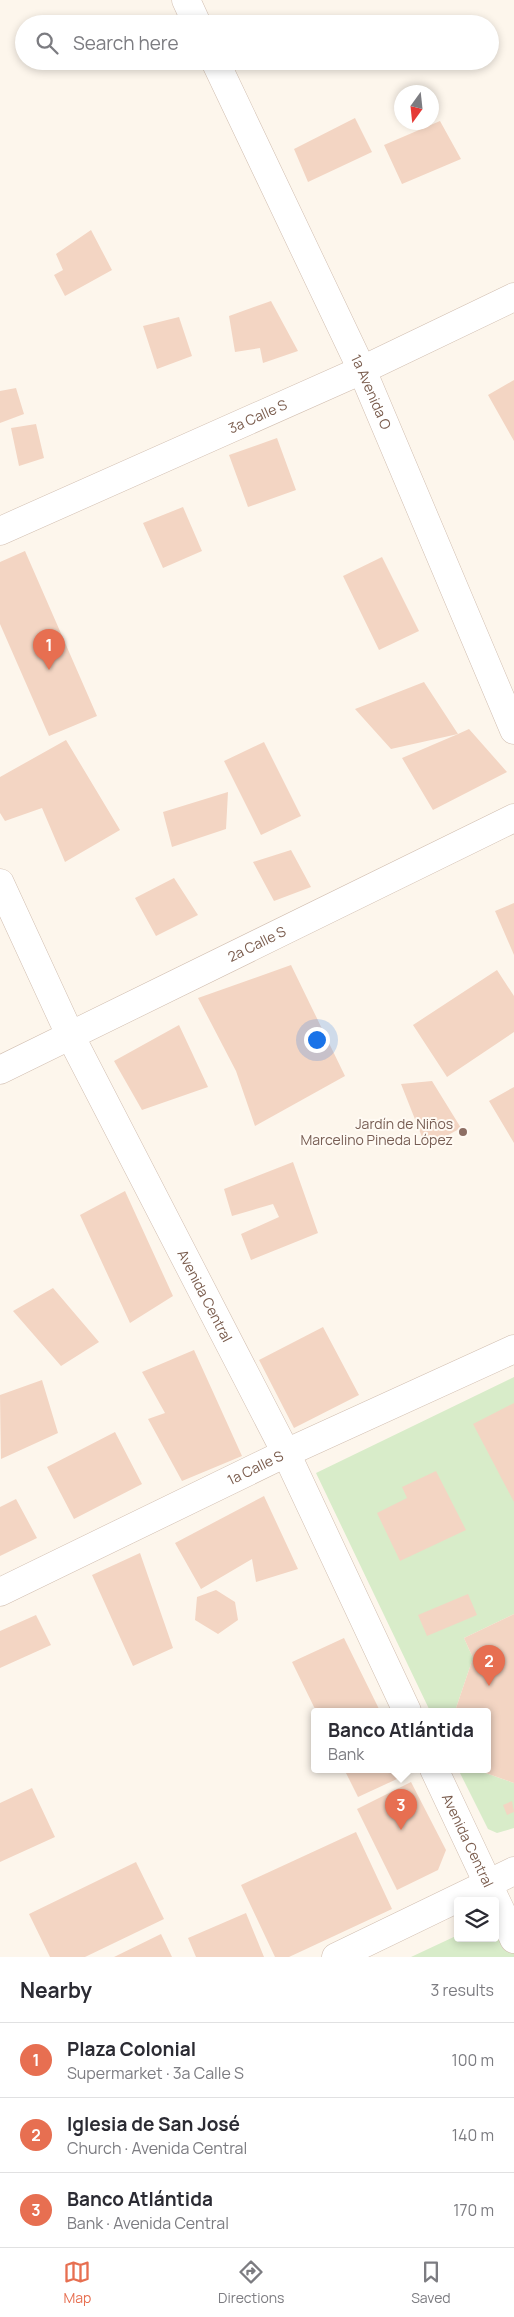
<!DOCTYPE html>
<html lang="en">
<head>
<meta charset="utf-8">
<style>
	body { margin:0; font-family:Manrope,sans-serif; background:#f2f2f3; color:#2b2b33 }
	.controls { position:absolute; right:15px; bottom:15px; display:grid; overflow:hidden; border-radius:5px; box-shadow:0 2px 8px #0003 }
	.controls button { width:45px; height:45px; display:grid; place-items:center; padding:0; border:0; border-bottom:1px solid #e1e1e2; background:#fff; color:#2b2b33; font:25px sans-serif }
	.compass { position:absolute; left:394px; top:85px; width:45px; height:45px; border-radius:50%; background:#fff; box-shadow:0 2px 8px #0003; rotate:195deg }
	.you { position:absolute; left:316px; top:1039px; width:18px; height:18px; margin:-12px; border:4px solid #fff; border-radius:50%; background:#1a73e8; box-shadow:0 0 0 8px #1a73e833 }
	.badge { display:grid; place-items:center; width:32px; height:32px; border-radius:50%; background:#e76f51; color:#fff; font-size:16px; font-weight:700 }
	.pin { position:absolute; translate:-50% -41px; filter:drop-shadow(0 1px 2px #0008) }
	.pin::after { content:''; position:absolute; top:26px; width:18px; height:15px; background:inherit; clip-path:polygon(0 0,100% 0,50% 100%) }
	.popup { position:absolute; left:311px; top:1708px; width:180px; height:65px; box-sizing:border-box; display:grid; place-content:center; border-radius:5px; background:#fff; filter:drop-shadow(0 1px 4px #0005); font-size:16px; white-space:nowrap; color:#7c7c81 }
	.popup b { font-size:19px; color:#2b2b33 }
	.popup::after { content:''; position:absolute; left:50%; top:100%; margin-left:-10px; border:10px solid transparent; border-top-color:#fff }
	.list { margin:0; padding:0; list-style:none }
	h2 { display:flex; justify-content:space-between; align-items:center; height:65px; margin:0; padding:0 20px; font-size:21px }
	h2 small { font-size:16px; font-weight:400; color:#7c7c81 }
	.list li { display:grid; grid-template-columns:32px 1fr auto; gap:15px; align-items:center; box-sizing:border-box; height:75px; padding:0 20px; border-top:1px solid #e1e1e2 }
	.list b { display:block; font-size:19px; white-space:nowrap }
	.list p { margin:0; font-size:16px; white-space:nowrap; color:#7c7c81 }
	.list em { font-size:16px; font-style:normal; color:#7c7c81 }
	.icon { flex:none; width:28px; height:28px; fill:none; stroke:currentColor; stroke-width:2; stroke-linecap:round; stroke-linejoin:round }
	.map { position:relative; flex:none; width:514px; height:1957px; overflow:hidden }
	.search { position:absolute; background:#fff; box-shadow:0 2px 8px #0003; left:15px; right:15px; top:15px; height:55px; display:flex; align-items:center; gap:12px; box-sizing:border-box; padding:0 18px; border-radius:28px; color:#7c7c81; font-size:19px }
	.sheet { height:290px; background:#fff }
	nav { display:flex; justify-content:space-around; align-items:center; box-sizing:border-box; height:70px; border-top:1px solid #e1e1e2; background:#fff; font-size:14px; color:#7c7c81 }
	nav a { display:grid; justify-items:center; gap:2px }
	nav .on { color:#e76f51 }
	.map>svg:first-child { display:block }
	.green { fill:#d8ecc9 }
	.building { fill:#f3d5c3 }
	.lines { fill:none; stroke-linecap:round; stroke-linejoin:round }
	.minor-casing { stroke:#d1beb0; stroke-width:29 }
	.minor { stroke:#fff; stroke-width:28 }
	.education-dot { fill:#8d6e63; stroke:#fffaf3; stroke-width:2 }
	.labels { text-anchor:middle; stroke-width:4; stroke-linejoin:round; paint-order:stroke }
	.street-label { font-size:14px; fill:#7a5c4d; stroke:#fffaf3 }
	.education-label { font-size:14px; fill:#785e54; stroke:#fffaf3; text-anchor:end }
</style>
</head>
<body>
<div class="map">
<svg width="514" height="1957" viewBox="0 0 514 1957">
	<rect width="100%" height="100%" fill="#fdf6ec"/>
	<!-- green -->
	<path class="green" d="M514,1377v237l-50,24 9,20 -18,53h-25l-114,-238z
		M458,1769h21l1,2 34,12v45l-17,5 -9,-4z
		M514,1908v49h-103l47,-22v3h37v-21z"/>
	<!-- building -->
	<path class="building" d="M355,118l17,34 -64,30 -14,-33z
		M440,121l21,38 -59,25 -18,-39z
		M91,230l21,40 -47,26 -11,-21 9,-5 -7,-16z
		M271,301l27,50 -35,12 -3,-15 -25,4 -6,-36z
		M179,317l13,39 -35,13 -14,-43z
		M514,380v61l-26,-46z
		M16,388l8,26 -24,9v-32z
		M36,424l8,34 -25,8 -8,-38z
		M277,438l19,52 -48,17 -19,-52z
		M183,507l19,44 -39,17 -20,-45z
		M25,551l72,165 -48,20 -49,-112v-62z
		M382,557l37,74 -40,19 -36,-74z
		M424,682l34,52 11,-5 38,43 -74,38 -31,-52 56,-24 -67,15 -36,-40z
		M66,740l54,90 -55,32 -23,-54 -37,13 -5,-8v-36z
		M264,742l37,74 -40,19 -37,-74z
		M228,792l-2,37 -54,18 -9,-35z
		M291,850l20,37 -37,14 -21,-39z
		M174,878l24,37 -42,21 -21,-38z
		M514,903v52l-19,-44z
		M291,965l54,111 -90,50 -19,-55 -38,-73z
		M497,970l17,26v36l-67,45 -34,-52z
		M179,1025l29,62 -66,23 -28,-49z
		M432,1081l29,47 -35,19 -25,-63z
		M514,1087v56l-25,-42z
		M293,1162l25,71 -67,27 -10,-26 38,-17 -6,-13 -41,12 -8,-27z
		M125,1191l48,105 -43,27 -50,-108z
		M53,1288l46,54 -38,24 -48,-55z
		M323,1327l36,68 -65,33 -35,-68z
		M194,1350l48,106 -60,25 -34,-62 17,-6 -23,-41z
		M42,1380l16,53 -57,26 -1,-64z
		M514,1403v99l-41,-78z
		M115,1432l27,52 -68,35 -27,-52z
		M436,1471l30,59 -66,31 -23,-48 30,-15 -5,-11z
		M264,1496l34,73 -42,13 -4,-23 -51,30 -26,-46z
		M16,1499l21,39 -37,18v-49z
		M140,1553l33,95 -40,18 -41,-91z
		M216,1590l19,12 3,18 -20,14 -23,-14 2,-23z
		M468,1594l9,21 -50,21 -9,-21z
		M514,1614v169l-34,-12 -1,-2h8v-58h-32l18,-53 -9,-20z
		M36,1615l15,30 -51,23v-37z
		M344,1638l36,73h-64l-24,-49z
		M344,1769h64l2,4 -52,24z
		M411,1782l35,68 -8,20 -41,20 -40,-81z
		M32,1788l23,49 -55,25v-59z
		M512,1801l2,11 -7,3 -4,-10z
		M356,1832l36,77 -103,48h-14l-34,-72z
		M136,1862l28,57 -79,38h-35l-21,-43z
		M246,1913l18,44h-68l-8,-19z
		M161,1934l11,23h-58z"/>
	<g class="lines">
		<defs>
			<g id="minor">
				<path d="M186,0l11,24"/>
				<path id="s1" d="M215,61l147,309 152,360"/>
				<path id="s2" d="M0,531l362,-161 152,-73"/>
				<path id="s3" d="M0,883l70,152 216,418 121,258"/>
				<path id="s4" d="M0,1070l514,-252"/>
				<path id="s5" d="M0,1592l286,-139 228,-104"/>
				<path id="s6" d="M434,1769l80,170"/>
				<path d="M336,1957l178,-86"/>
			</g>
		</defs>
		<!-- minor casing -->
		<use href="#minor" class="minor-casing"/>
		<!-- minor -->
		<use href="#minor" class="minor"/>
	</g>
	<!-- markers -->
	<circle class="education-dot" cx="463" cy="1132" r="5"/>
	<g class="labels">
		<!-- street labels -->
		<g class="street-label">
			<text dy="5" stroke="none"><textPath href="#s1" startOffset="366">1a Avenida O</textPath></text>
			<text dy="5" stroke="none"><textPath href="#s2" startOffset="282">3a Calle S</textPath></text>
			<text dy="5" stroke="none"><textPath href="#s4" startOffset="286">2a Calle S</textPath></text>
			<text dy="5" stroke="none"><textPath href="#s3" startOffset="461">Avenida Central</textPath></text>
			<text dy="5" stroke="none"><textPath href="#s5" startOffset="284">1a Calle S</textPath></text>
			<text dy="5" stroke="none"><textPath href="#s6" startOffset="79">Avenida Central</textPath></text>
		</g>
		<!-- education labels -->
		<g class="education-label">
			<text x="453" y="1129">Jardín de Niños<tspan x="453" dy="16">Marcelino Pineda López</tspan></text>
		</g>
	</g>
</svg>
<div class="controls">
<button><svg class="icon" aria-label="layers" viewBox="0 0 24 24"><path d="M12 4l9 5-9 5-9-5zM3 14l9 5 9-5"/></svg></button>
</div>
<svg class="compass" viewBox="-18 -18 36 36"><path d="M0-13l5 13h-10z" fill="#e53935"/><path d="M0 13l5-13h-10z" fill="#7c7c81"/></svg>
<div class="you"></div>
<div class="pin badge" style="left:49px;top:670px">1</div>
<div class="pin badge" style="left:489px;top:1686px">2</div>
<div class="pin badge" style="left:401px;top:1830px">3</div>
<div class="popup"><b>Banco Atlántida</b>Bank</div>
<div class="search"><svg class="icon" aria-label="search" viewBox="0 0 24 24"><circle cx="10" cy="10" r="6"/><path d="M15 15l6 6"/></svg>Search here</div>
</div>
<section class="sheet">
<h2>Nearby<small>3 results</small></h2>
<ul class="list">
<li><span class="badge">1</span><div><b>Plaza Colonial</b><p>Supermarket · 3a Calle S</p></div><em>100 m</em></li>
<li><span class="badge">2</span><div><b>Iglesia de San José</b><p>Church · Avenida Central</p></div><em>140 m</em></li>
<li><span class="badge">3</span><div><b>Banco Atlántida</b><p>Bank · Avenida Central</p></div><em>170 m</em></li>
</ul>
</section>
<nav>
<a class="on"><svg class="icon" aria-label="map" viewBox="0 0 24 24"><path d="M3 6l6-2 6 2 6-2v14l-6 2-6-2-6 2zM9 4v14M15 6v14"/></svg>Map</a>
<a><svg class="icon" aria-label="directions" viewBox="0 0 24 24"><path d="M12 3l9 9-9 9-9-9zM9 14v-3h6M13 9l2 2-2 2"/></svg>Directions</a>
<a><svg class="icon" aria-label="saved" viewBox="0 0 24 24"><path d="M7 4h10v16l-5-4-5 4z"/></svg>Saved</a>
</nav>
</body>
</html>
